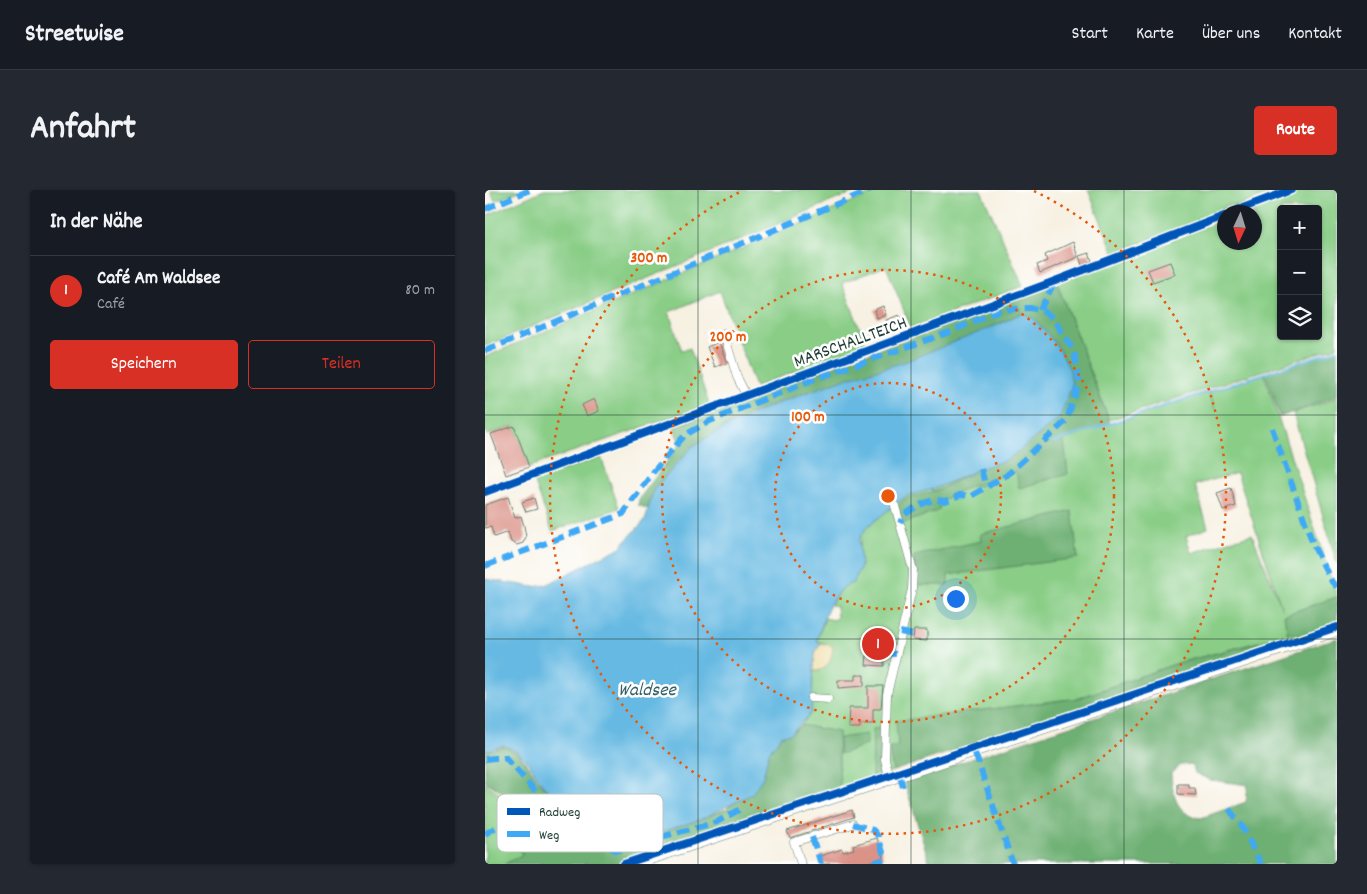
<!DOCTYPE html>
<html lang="de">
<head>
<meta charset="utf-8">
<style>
	body { margin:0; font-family:Dekko,sans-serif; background:#242831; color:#f1f3f6 }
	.controls { position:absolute; right:15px; top:15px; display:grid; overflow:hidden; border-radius:5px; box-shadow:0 1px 4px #0004 }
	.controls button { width:45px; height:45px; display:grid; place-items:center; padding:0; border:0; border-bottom:1px solid #363941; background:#171b24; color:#f1f3f6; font:25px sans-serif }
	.compass { position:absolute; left:732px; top:15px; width:45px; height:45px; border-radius:50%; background:#171b24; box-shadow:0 1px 4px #0004; rotate:184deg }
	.you { position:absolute; left:470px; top:408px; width:18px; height:18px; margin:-12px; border:4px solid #fff; border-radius:50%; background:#1a73e8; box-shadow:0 0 0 8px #1a73e833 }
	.badge { display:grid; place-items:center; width:32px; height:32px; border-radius:50%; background:#d93025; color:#fff; font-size:16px; font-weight:700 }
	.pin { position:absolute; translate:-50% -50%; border:2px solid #fff; box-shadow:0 1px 5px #0006 }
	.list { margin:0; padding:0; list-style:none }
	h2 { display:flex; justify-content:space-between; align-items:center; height:65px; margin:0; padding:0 20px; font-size:21px }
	h2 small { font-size:16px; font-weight:400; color:#9ea1a6 }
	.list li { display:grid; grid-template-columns:32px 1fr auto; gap:15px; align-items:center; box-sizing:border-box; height:70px; padding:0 20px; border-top:1px solid #363941 }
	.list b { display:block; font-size:19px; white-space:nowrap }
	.list p { margin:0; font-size:16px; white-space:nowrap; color:#9ea1a6 }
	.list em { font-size:16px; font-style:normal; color:#9ea1a6 }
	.actions { display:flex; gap:10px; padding:15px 20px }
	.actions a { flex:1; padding:11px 0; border:1px solid #d93025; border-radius:5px; text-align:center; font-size:18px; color:#d93025 }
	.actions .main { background:#d93025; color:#fff }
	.icon { flex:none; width:28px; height:28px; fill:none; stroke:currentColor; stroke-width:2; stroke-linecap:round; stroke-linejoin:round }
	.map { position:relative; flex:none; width:852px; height:674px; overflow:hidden; border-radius:5px }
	header { display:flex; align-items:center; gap:30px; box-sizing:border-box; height:70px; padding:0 25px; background:#171b24; border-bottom:1px solid #363941 }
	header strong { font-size:24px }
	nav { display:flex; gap:28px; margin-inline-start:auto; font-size:18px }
	.intro { display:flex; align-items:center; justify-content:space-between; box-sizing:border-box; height:120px; padding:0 30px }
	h1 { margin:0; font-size:35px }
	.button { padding:12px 22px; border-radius:5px; background:#d93025; color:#fff; font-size:18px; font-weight:700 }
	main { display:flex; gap:30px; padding:0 30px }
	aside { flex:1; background:#171b24; border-radius:5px; box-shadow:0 1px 4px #0004 }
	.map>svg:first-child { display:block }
	.green { fill:#89cd86; stroke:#54855d; fill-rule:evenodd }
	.forest { fill:#6eb073; stroke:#467654; fill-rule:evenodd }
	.sand { fill:#eeda9e; stroke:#868c69 }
	.water { fill:#66b9e2; stroke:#427b8b }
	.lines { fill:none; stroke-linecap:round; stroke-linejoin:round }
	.stream { stroke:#66b9e2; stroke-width:2.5 }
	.building { fill:#db9388 }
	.minor-casing { stroke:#6b7c71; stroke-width:9 }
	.minor { stroke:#fff; stroke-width:8 }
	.quiet { stroke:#3fa9f5; stroke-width:6; stroke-dasharray:12 6; stroke-linecap:butt }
	.cycleway-casing { stroke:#fff; stroke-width:11 }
	.cycleway { stroke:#0057b8; stroke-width:8 }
	.grid { fill:none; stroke:#1f3d34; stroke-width:1; stroke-opacity:0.55 }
	.ring { fill:none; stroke:#e8590c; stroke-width:2.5; stroke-dasharray:2.5 5 }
	.labels { text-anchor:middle; stroke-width:5; stroke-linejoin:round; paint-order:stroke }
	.street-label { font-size:18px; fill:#1f3d34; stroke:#fff }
	.water-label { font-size:19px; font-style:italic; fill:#346268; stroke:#fff }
	.key { fill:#fff; stroke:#bcc5c2; stroke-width:1 }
	.key-label { font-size:14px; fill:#1f3d34 }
	.centre { fill:#e8590c; stroke:#fff; stroke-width:2.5 }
	.ring-label { font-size:15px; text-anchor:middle; font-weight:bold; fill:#e8590c; stroke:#fff; stroke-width:5; stroke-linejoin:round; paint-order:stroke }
</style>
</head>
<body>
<header>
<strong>Streetwise</strong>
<nav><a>Start</a><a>Karte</a><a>Über uns</a><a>Kontakt</a></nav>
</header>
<div class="intro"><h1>Anfahrt</h1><a class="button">Route</a></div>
<main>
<aside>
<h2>In der Nähe<small></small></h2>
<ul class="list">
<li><span class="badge">1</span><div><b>Café Am Waldsee</b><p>Café</p></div><em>80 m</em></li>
</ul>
<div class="actions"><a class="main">Speichern</a><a>Teilen</a></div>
</aside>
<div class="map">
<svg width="852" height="674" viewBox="0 0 852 674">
	<rect width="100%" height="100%" fill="#fff"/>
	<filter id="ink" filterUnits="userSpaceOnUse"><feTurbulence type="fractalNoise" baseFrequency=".02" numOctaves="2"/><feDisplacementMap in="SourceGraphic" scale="10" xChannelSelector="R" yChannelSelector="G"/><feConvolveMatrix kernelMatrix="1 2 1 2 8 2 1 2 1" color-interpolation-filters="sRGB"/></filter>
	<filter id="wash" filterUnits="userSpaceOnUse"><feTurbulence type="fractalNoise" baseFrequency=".0096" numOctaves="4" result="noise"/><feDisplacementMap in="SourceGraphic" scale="20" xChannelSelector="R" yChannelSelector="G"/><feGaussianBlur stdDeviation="1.12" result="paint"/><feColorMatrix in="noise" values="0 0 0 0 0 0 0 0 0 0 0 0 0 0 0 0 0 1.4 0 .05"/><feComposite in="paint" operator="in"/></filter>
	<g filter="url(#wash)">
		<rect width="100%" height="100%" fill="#f7f1e2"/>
		<!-- green -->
		<path class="green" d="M6,0h31l-27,11z
			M59,0h315l-374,156v-130z
			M395,0h101l42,96 -112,42 -25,-62 -44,17 24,61 -111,43 -35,-96 -51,21 13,39 8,-3 19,56 -180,63 -15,-41 -27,9 -2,-6v-72z
			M603,0h191l-165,63z
			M820,0h32v157l-228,73 -52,-137 167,-63v22h30v-30h-9zM796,19h37v127h-37z
			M779,184l73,223 -53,18 5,19 -111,29 -99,35 -182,23 1,27 -9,1 4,22 -53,18 -2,-57 -37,-7 10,-12 1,-42h8l9,-27 -12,-3 8,-23 9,2 3,-3 -1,-11 -5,-1 8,-14 7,-6 14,-39 2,-13 5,-6 39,-31 28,-7 63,-27 211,-71 7,18 -5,-17zM752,283l45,136 -30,-75 -61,19 -5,-17 22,-8 -13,-43z
			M852,208v166l-44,-151z
			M116,267l18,51 -67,23 -18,-51z
			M0,593l40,29 -30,19 28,23 -18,10h-20z"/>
		<!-- forest -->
		<path class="forest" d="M572,93l53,141 -46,16 4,34 -49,14 -3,-17 -57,20 -16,9 -5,11 -34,12 -7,-17 8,-7 31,-8 49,-25 22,-6 53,-42v-68l-13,-17 -26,-20c-37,19 -76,35 -115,49 -81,28 -176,42 -235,108 -6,6 -14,13 -17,21 -3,5 -4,12 -6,18l-10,-4 1,-6 41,-55 -7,-18z
			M852,160v46l-57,21 -15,-44z
			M587,321l6,47 -130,17v10h-32l-2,-29 67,-15 -1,-7z
			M852,407v27l-444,147 -4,-23 9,-1 -2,-26 183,-23 99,-35 110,-28 -4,-20z
			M852,448v226h-407l-26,-83zM696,575l11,-1 3,9 15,7 38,5 -2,17 -45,16c-25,-2 -29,-25 -30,-45z
			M316,535l37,7 2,57 -216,75h-119l18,-10 -21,-17 33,-27 -5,-9 -6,5 -39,-25v-32l4,2 15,-5 15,8 26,35 16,13 9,6h7l9,8 48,25 65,-21 27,-11 7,-6 14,-7 16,-19 6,-25 13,-17 8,-1z
			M397,538l-1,29 4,16 -13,4 1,-48z
			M381,544v11l-26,9 -1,-16z"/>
		<!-- sand -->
		<path class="sand" d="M336,453l12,3c-1,14 -5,26 -21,25l3,-18z"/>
		<!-- water -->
		<path class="water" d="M536,123l11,4 15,16 13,17 10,20 2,15 -12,33 -53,42 -26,8 -47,21 -28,7 -39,31 -8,13 2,27 -8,16c-22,5 -30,39 -36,58l4,2 -6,10 -4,60 -21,21 -8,1 -13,17 -6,25 -11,17 -53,26 -42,13 -26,11 -16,2 -38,-38c-28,-1 -39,-37 -56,-53 -4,-5 -12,-7 -18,-10l-15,5 -3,-1v-170l49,8 12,-2 73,-37 26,-28 9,-31 39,-43 27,-16 53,-25 65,-24 66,-19 98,-39z"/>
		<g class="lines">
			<!-- stream -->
			<path class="stream" d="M569,252l283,-92"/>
		</g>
		<g id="blocks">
			<!-- building -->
			<path class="building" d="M588,52l5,15 -38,16 -3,-8 10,-4 -2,-6z
				M604,63l3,8 -10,4 -3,-9z
				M685,72l5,12 -22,8 -5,-12z
				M398,116l3,9 -9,3 -3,-8z
				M414,125l4,11 -13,5 -4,-11z
				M234,152l8,21 -12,4 -8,-20z
				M109,209l5,12 -12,5 -5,-11z
				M29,236l15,41 -23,8 -15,-41z
				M746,298l5,18 -13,4 -6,-17z
				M23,307l7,21 6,-2 3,10 2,11 -3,6 -6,2 -6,-3 -3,-10 -14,5 -3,-10 -6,1v-23z
				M49,308l3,11 -11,3 -4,-10z
				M429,440h13v11l-14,-1z
				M388,445h11v31l-18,-1 1,-10h5z
				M370,485h9v11l-26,2v-8h17z
				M383,496h15l-2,23h-8v15h-13v4h-12l1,-20h19z
				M693,594h11v4h6l1,7 -18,-1z
				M367,620l2,7 -64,21 -3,-7z
				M392,648l6,19 -19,7h-42l-2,-8 22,-7 1,3 11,-3 -1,-4z"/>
		</g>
	</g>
	<g filter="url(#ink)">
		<use href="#blocks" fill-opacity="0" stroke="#6b7c71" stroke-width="1"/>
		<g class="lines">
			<defs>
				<path id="minor" d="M747,22l59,-22
					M239,144l13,43 9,18
					M0,302l570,-211 169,-65
					M326,508l17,1
					M405,591l-5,-22 2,-65 25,-105 1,-19 -18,-64
					M154,674l698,-232
					M316,674l-7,-22 59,-18"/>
			</defs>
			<!-- minor casing -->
			<use href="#minor" class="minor-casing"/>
			<!-- minor -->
			<use href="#minor" class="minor"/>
			<!-- quiet -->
			<path class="quiet" d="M0,19l45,-19
				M555,120l15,-29
				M0,161l385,-161
				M787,238l42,119 18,35 5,5
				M496,279l5,18
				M0,376l138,-52 31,-43 31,-36 25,-14 102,-41 138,-48 50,-22 30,-2 10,2 12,7 22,34 6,36 -3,3 -11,31 -59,54 -36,21 -11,-1 -14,6 -13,-1 -16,6 -14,10 -3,7
				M415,442l14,3
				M399,463l12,1
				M490,563l38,111
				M0,569l20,-2 33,37 19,14 14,3 25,21 6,12 13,6h15l27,-12 60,-16 27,-15
				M415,587l3,10
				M744,619l13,17 19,38
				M368,634l20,6 5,6 7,23 -15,5
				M0,644l43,-27 10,-13
				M327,647l9,27"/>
			<defs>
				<path id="cycleway" d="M747,22l59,-22
					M0,302l570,-211 169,-65
					M139,674l713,-237"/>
			</defs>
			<!-- cycleway casing -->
			<use href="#cycleway" class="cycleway-casing"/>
			<!-- cycleway -->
			<use href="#cycleway" class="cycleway"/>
		</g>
	</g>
	<!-- grid -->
	<path class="grid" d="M213,0v674M426,0v674M639,0v674M0,225h852M0,449h852"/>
	<!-- distance rings -->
	<g class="ring">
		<circle cx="403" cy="306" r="113"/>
		<circle cx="403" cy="306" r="226"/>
		<path d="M549 1A338 338 0 1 1 257 1"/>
	</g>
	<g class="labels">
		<!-- street labels -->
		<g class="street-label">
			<text transform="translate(365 151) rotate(-20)" y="6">MARSCHALLTEICH</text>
		</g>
		<!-- water labels -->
		<g class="water-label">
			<text x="162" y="505">Waldsee</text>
		</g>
	</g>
	<!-- legend -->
	<rect x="12" y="604" width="166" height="58" rx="8" class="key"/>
	<rect x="22" y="618" width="23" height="7" fill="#0057b8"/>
	<rect x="22" y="641" width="23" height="6" fill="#3fa9f5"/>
	<g class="key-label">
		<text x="54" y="626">Radweg</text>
		<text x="54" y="649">Weg</text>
	</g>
	<circle cx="403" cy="306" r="8" class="centre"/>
	<g class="ring-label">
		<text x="164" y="72">300 m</text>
		<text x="243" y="151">200 m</text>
		<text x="323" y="231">100 m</text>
	</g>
</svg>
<div class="controls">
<button>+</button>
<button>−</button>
<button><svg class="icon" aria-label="layers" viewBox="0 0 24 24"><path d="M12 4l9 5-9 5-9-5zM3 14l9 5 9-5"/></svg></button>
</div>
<svg class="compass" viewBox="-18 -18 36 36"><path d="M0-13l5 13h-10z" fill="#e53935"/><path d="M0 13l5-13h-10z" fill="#9ea1a6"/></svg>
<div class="you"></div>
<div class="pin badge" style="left:393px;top:454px">1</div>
</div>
</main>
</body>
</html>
